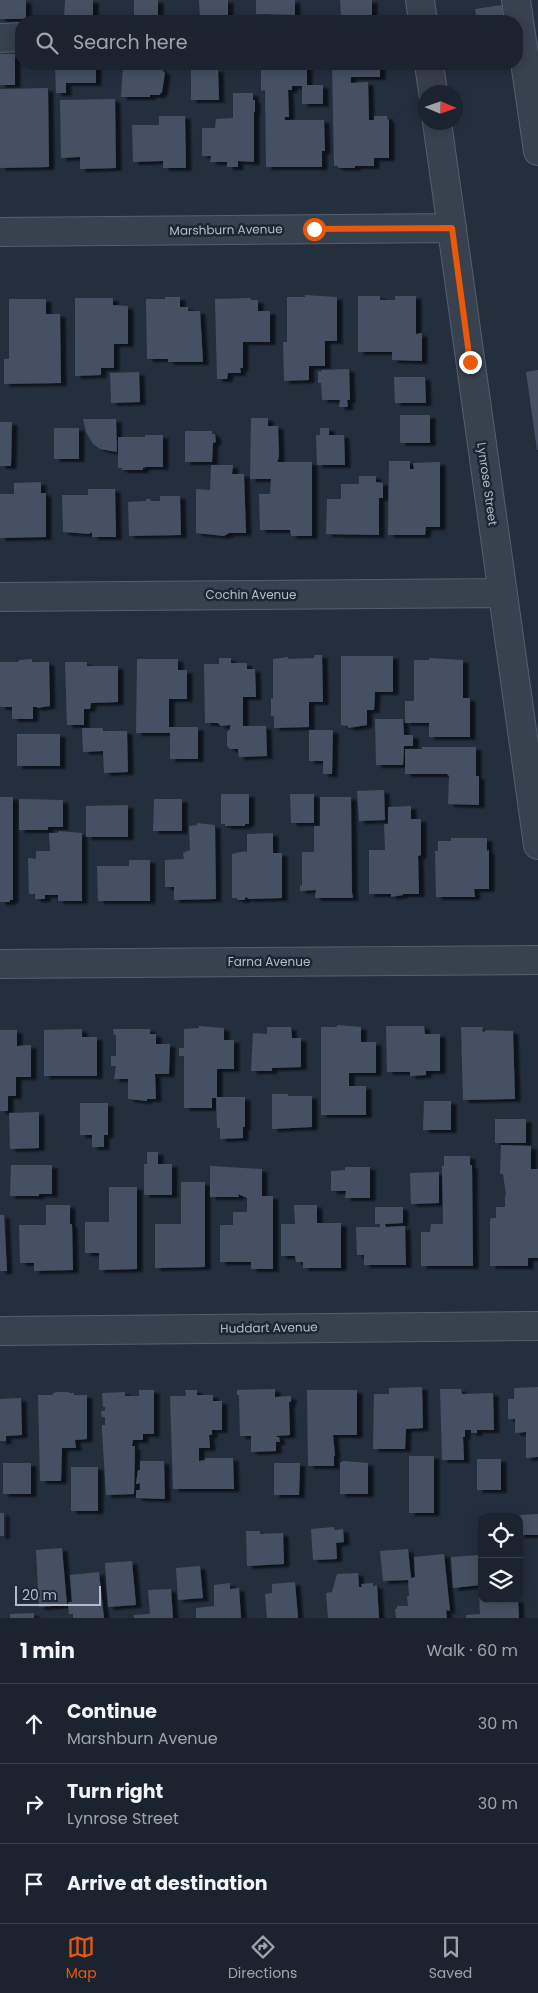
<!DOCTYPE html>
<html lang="en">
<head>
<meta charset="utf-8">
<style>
	body { margin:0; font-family:Poppins,sans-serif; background:#242b36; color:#f1f3f6 }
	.controls { position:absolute; right:15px; bottom:15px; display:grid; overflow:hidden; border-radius:10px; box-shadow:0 2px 12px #0003 }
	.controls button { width:45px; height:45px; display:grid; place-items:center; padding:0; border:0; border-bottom:1px solid #39404a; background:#1b232e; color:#f1f3f6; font:25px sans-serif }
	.compass { position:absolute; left:418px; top:85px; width:45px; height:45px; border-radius:50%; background:#1b232e; box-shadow:0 2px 12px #0003; rotate:92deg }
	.scale { position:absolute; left:15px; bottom:12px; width:86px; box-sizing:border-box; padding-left:5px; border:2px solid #b4bcc9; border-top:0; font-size:14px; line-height:18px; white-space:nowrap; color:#b4bcc9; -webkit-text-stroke:4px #1d2633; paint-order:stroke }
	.stop { position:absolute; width:15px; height:15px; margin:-11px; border:4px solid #ea580c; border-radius:50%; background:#fff }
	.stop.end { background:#ea580c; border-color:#fff; box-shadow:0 1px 5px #0008 }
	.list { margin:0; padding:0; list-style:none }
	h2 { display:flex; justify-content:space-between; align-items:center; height:65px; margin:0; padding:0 20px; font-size:21px }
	h2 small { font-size:16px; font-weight:400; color:#a0a4aa }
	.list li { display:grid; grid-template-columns:32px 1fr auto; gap:15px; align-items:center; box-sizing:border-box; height:80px; padding:0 20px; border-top:1px solid #39404a }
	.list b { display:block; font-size:19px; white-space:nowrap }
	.list p { margin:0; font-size:16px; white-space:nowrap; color:#a0a4aa }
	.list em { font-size:16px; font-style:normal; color:#a0a4aa }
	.icon { flex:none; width:28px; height:28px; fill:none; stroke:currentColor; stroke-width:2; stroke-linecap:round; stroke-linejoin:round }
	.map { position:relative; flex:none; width:538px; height:1618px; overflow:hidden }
	.search { position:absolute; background:#1b232e; box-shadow:0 2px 12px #0003; left:15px; right:15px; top:15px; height:55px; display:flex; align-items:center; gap:12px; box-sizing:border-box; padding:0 18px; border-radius:20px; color:#a0a4aa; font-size:19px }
	.sheet { height:305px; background:#1b232e }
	nav { display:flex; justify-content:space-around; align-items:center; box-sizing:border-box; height:70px; border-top:1px solid #39404a; background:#1b232e; font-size:14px; color:#a0a4aa }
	nav a { display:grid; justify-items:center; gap:2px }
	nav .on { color:#ea580c }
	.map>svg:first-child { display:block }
	.building { fill:#455162; filter:url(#shadow) }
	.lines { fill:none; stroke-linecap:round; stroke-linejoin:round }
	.minor-casing { stroke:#565f6c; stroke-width:30 }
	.minor { stroke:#38414e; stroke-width:28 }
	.route { stroke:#ea580c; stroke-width:6 }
	.labels { text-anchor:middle; stroke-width:5; stroke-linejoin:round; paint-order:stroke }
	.street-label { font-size:12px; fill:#b4bcc9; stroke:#1d2633 }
</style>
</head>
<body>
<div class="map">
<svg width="538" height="1618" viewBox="0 0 538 1618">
	<defs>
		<filter id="shadow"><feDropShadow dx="5.5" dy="3" stdDeviation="1" flood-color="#0009"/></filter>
	</defs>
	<rect width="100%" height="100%" fill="#242f3e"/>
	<!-- building -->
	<path class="building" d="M0,0h26v19h-26z
		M65,0h28v18h-29z
		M134,0h24v17h-24z
		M199,0h29v16l-28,1z
		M256,0h39v15l-39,-1z
		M340,0h32v15h-31z
		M502,5l2,16h-27l-2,-12z
		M0,54h15v31h-15z
		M55,64h41v19h-30v10h-10z
		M123,64h19v1l8,1v2h10l5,5 -3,19 -3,3h-9v2h-29z
		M261,64h46v21h16v19h-21v-18h-10v4h-4l1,27h-4v3h39l1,31h-3v16h-56l-1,-77 -4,1z
		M332,64h48v13h-29v6l17,-1 1,38h5v-4h13v3l2,1v38h-15v8h-19v2h-17v-2h-4z
		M191,69h27l1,31h-28z
		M48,88l1,79 -49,1v-79z
		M233,93h20v7h2v12h-1v50l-16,-1v6h-11v-5h-17l1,-6h-9v-28h13l1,-9 17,-1z
		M115,99l1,69 -36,1v-12l-19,1 -1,-58z
		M159,116h26l1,52h-23v-7l-30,1 -1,-37h27z
		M305,295l32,2v44h-12v25h-16v14l-25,1 -1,-39h4v-45h18z
		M358,296h22v4h15v-4h21v38l6,-1v28l-30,-1v-8h-34z
		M165,297h15v10h8v4h12l3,51h-35v-3h-21l-1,-60h19z
		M75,298h38v7l15,1v38h-14v24h-13v7l-26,1z
		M250,298l1,2h7v11h12v31h-27v26h-3l1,5h-13l-1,6h-10l-2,-80z
		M9,299h37v15h14l1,69 -57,1v-25h5z
		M349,369l1,31h-3l1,7h-9l1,-7h-18l-1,-17h-3v-12l3,1v-2z
		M538,370v80h-1l-11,-78z
		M139,372l1,30 -29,1 -1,-30z
		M394,377h31l1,26h-31z
		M400,415h30v28h-30z
		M251,418h17v8h10l1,31 -2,5h35v74h-21l-1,-6h-30l-1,-36h11l1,-15h-21z
		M83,419h33l1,33 -17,-3 -7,-5 -7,-12z
		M0,422h12l-1,44h-11z
		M54,428h25v31h-25z
		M320,428h9v7h15l1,30h-28l-1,-30h4z
		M185,431h27v3h3l1,8 -3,1 -1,19h-27z
		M145,435h18v32h-17l-3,1v2h-21v-2h-4v-31h27z
		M389,461h21v8h4l-1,-6 27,-1v65h-14l-1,8h-37z
		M211,465h22l-1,9h12l2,59h-17l-5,3 -28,-3v-44l14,1z
		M359,476h17v6l7,1v15h-4v37l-53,-1 1,-35h14v-15h18z
		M41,482v11h5v44l-46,1v-44h14v-11z
		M88,489h27l1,48h-24v-5l-3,2 -26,-2 -1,-37h26z
		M160,496h20l1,39 -52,1 -1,-34 18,-1v-2h4l1,2h9z
		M314,655h8l1,47h-14v25l-35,1v-12h-3v-18l2,1v-40l15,-2v2l26,-1z
		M341,656h52v36h-18l-1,18h-7v15l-19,3v-2l-7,-1z
		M219,658h12v5h16v6h8l1,28h-13v29h23l1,30 -28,1 -1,-8h-8l-3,-3v-14l3,-3v-4l-9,1 -3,-3h-13l-1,-59h15z
		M429,658l34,2v38h7v39h-41v-14h-24v-22h9v-41h15z
		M32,659v3h17l1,44 -13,2v-1h-4v12h-21v-12h-12v-45h18l1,-2z
		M137,659h41v11h9v29h-18v28h29v32h-28v-26h-34z
		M65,662h22v4h31v36l-27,1 -1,6h-6v16h-17z
		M375,719h28l1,16h9v11h-9l-1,19h-27z
		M82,728h21v3h24l1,41 -24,1 -1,-22 -20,1z
		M309,730h24l-1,44h-9v-13h-14z
		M17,734h43v32h-43z
		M422,747h54v29h3v29l-31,-1 1,-28 -2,-2h-42v-25h17z
		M384,790l1,30 -26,1 -2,-30z
		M221,794h28v30h-4v2h-20v-2h-4z
		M290,794h24v29h-23z
		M0,797h13v103h-3v2h-10z
		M320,797h31l1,95 1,6h-38l1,-8 -16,1v-6l2,1v-34h12v-26h6z
		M19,799l44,1v27h-15v3h-29z
		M154,799h28v32h-29z
		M128,805v32h-42v-31z
		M411,806v13h10v36l-3,1 1,38h-16v1l-12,2v-3h-22v-44h16l-1,-26h4v-17z
		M197,823l18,2 1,74 -42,1v-13h-9v-27l19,-1 -1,-6 7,-3 -1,-24 8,-1z
		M59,831l23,2v68h-24v-6h-13v4h-10v-5h-6l-1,-36 8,1v-8h14l-1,-18h8z
		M273,833v20h9v45l-34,1 -1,-2 -2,1v2h-8v-2h-5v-44l13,-3 2,2v-19z
		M451,838h36v13l2,-1v39h-15l1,8h-39l-1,-46h3v-10h13z
		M129,860h21v41h-52l-1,-35h32z
		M338,1025l23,2v15h15v31h-27v13h17v29h-45v-88h15z
		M199,1026l25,2v12h10v29h-17v28h28v30h-2v11l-23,1v-11h-3l-1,-30h-4v10h-28v-52h-5v-8h5v-19l15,-1z
		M386,1026h38l1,8h15v37h-14v4l-16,1v-4h-23z
		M267,1027h24l1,11h9v29l-29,1v3h-21l2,-38 14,1z
		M461,1027h22l-1,4 3,1v-2l28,1 2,68 -52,1z
		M82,1029v8h15v39h-53v-46z
		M113,1029h37v5h6v10h14l-1,30h-14l1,25h-9v2l-19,-2v-20h-14l2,-13h-5v-10h5v-21h-2z
		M0,1030h17v16l14,-1v32h-15v19h-8v15h-8z
		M272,1094h16v2h24v31l-40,2z
		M424,1101h27v29h-28z
		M80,1103h28v32h-4v12h-12v-12h-12z
		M39,1112v36l-29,1 -1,-36z
		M495,1119h31v24h-31z
		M501,1145l30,1v23h7v89h-10v8h-38v-46l1,-2h5v-11h9v-12h1l-3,-21h-3z
		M147,1152h11v12h14v31h-28v-31h3z
		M444,1156h26v9h2l1,101h-52v-34h9l1,-8h12l-1,-58h2z
		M11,1165h41v29h-13v2h-29z
		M210,1166l52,3v27h11v73h-22v-7h-31v-37h13v-13h14v-14l-9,-4 1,3h-29z
		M345,1167h25v31h-25l1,-7h-15v-20l14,-1z
		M439,1172v31l-28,1 -1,-31z
		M181,1182h24v85l-50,1v-44h26z
		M109,1187h28v82l-38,1v-17h-14v-31h24z
		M46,1205h24v19h2l1,46 -39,1v-8h-14l-1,-38h27z
		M294,1205h23v18h24v45h-38v-6h-7l-1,-6h-14v-32h14z
		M375,1207h28v16l-18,1 1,3 19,-1 1,39h-42v-10h-7l-1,-28h24v-3h-5z
		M0,1215h4l3,56h-7z
		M422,1387l1,41 -17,1 -1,20h-32l1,-55h15v-6z
		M538,1387v70l-12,1v-26l-11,1v-14h-7v-20h6v-11z
		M275,1389v8l16,-1v6h-2l1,33 -13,1 -1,1h3l1,5h-4v9l-25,1v-16h-11l-1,-41h-2v-5z
		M440,1389h21l1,5 31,-1 1,37h-17v3h-6v-3h-6v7h-2l1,23h-22z
		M139,1390h15v44h-11v6h-10l-1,6h3l-1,48 -28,1 -4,-64v-6h3v-8h-3l-1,-6h4v-4h-2l-1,-14 23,-1v4h14z
		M185,1390h12v5h16v6h9v29h-10v5h-3l1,13h-11v13l6,-1v-2h28l1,31h-61l-3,-93h16z
		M307,1390h50v45h-24l2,21h-1v10h-26z
		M58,1392h11v1h5v2h13v44l-12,1 1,8h-14l-1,33h-21l-2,-86h15v-2z
		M21,1398l1,37 -16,1v5h-6v-42z
		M409,1456h25v57h-25z
		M477,1459h24v31h-24z
		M140,1461h24l1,38 -29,-1v-8h4v-7l-4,1 2,-14h2z
		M343,1461l25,2v31h-28v-31z
		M3,1463h28v31h-28z
		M274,1463h26l-1,32h-25z
		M71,1467h27v44h-27z
		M0,1513h4v23h-4z
		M538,1514v21h-19v-20z
		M334,1527l1,3 8,-1 1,13 -8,1 1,16 -24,1 -2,-31z
		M246,1531h14v3l23,-1 1,31 -37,2z
		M62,1548l5,57 -28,2 -3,-57z
		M408,1549l3,29 4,-1 -1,-20 30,-3 6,57 -4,-1 1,8h-51l-1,-9h2v-3h11l-1,-10h2l-1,-16 -25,1 -3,-30z
		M479,1555l2,30 -28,3 -2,-31z
		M132,1561l4,44 -28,2 -3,-44z
		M200,1566l3,32 -25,2 -2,-32z
		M99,1572l5,46h-31v-4h-4l-1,-12h4l-2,-27z
		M358,1573l1,14h3l-1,-3 12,-1v3l4,-1 2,33h-51l-2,-25 6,-1 5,-18z
		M295,1582l3,36h-31l-2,-24 7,-1v-9z
		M230,1583v6l9,-1 2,30h-45v-10l18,-2v-21z
		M171,1589l2,29h-39v-3l16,-1 -2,-24z
		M479,1594h3v5h36l1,19h-53v-3l14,-1z
		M34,1613v5h-24v-4z"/>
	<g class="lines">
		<defs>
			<path id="minor" d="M420,0l3,21
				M516,0l22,151
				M0,38l21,-1
				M429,64l4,28
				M437,122l101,723
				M0,232l452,-4
				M0,597l502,-4
				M0,964l538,-4
				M0,1331l538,-5"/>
		</defs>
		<!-- minor casing -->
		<use href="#minor" class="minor-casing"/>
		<!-- minor -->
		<use href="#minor" class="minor"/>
	</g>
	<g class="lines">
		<!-- route -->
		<path class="route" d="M314,229l138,-1 18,134"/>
	</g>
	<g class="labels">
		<!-- street labels -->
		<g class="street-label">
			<text transform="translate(226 230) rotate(-1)" y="4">Marshburn Avenue</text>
			<text transform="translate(487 484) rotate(82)" y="4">Lynrose Street</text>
			<text x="251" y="599">Cochin Avenue</text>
			<text x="269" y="966">Farna Avenue</text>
			<text transform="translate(269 1328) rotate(-1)" y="4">Huddart Avenue</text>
		</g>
	</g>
</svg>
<div class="controls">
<button><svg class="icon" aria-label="locate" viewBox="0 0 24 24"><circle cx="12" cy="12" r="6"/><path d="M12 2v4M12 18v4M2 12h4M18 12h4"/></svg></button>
<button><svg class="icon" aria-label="layers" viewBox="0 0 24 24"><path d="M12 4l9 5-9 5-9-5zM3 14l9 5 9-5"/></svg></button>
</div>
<svg class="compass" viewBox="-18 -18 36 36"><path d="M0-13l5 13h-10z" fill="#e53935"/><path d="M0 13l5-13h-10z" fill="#a0a4aa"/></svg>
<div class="scale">20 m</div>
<div class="stop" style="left:314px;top:229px"></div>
<div class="stop end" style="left:470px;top:362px"></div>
<div class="search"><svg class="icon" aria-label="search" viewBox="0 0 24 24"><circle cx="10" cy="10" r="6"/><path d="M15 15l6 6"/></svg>Search here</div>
</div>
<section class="sheet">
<h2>1 min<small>Walk · 60 m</small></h2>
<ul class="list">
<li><svg class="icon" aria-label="ahead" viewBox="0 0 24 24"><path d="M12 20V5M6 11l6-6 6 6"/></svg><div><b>Continue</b><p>Marshburn Avenue</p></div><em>30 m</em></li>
<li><svg class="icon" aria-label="right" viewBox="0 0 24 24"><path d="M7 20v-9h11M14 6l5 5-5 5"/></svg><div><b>Turn right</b><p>Lynrose Street</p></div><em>30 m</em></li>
<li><svg class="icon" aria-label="arrive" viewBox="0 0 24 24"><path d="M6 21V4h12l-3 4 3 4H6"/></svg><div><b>Arrive at destination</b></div></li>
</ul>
</section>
<nav>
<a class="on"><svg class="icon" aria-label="map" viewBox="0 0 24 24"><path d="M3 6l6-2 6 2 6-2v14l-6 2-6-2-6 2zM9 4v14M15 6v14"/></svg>Map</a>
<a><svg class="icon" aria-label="directions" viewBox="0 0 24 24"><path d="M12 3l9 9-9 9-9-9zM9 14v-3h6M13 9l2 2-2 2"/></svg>Directions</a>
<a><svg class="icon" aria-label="saved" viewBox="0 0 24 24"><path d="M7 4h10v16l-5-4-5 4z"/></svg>Saved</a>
</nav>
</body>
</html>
